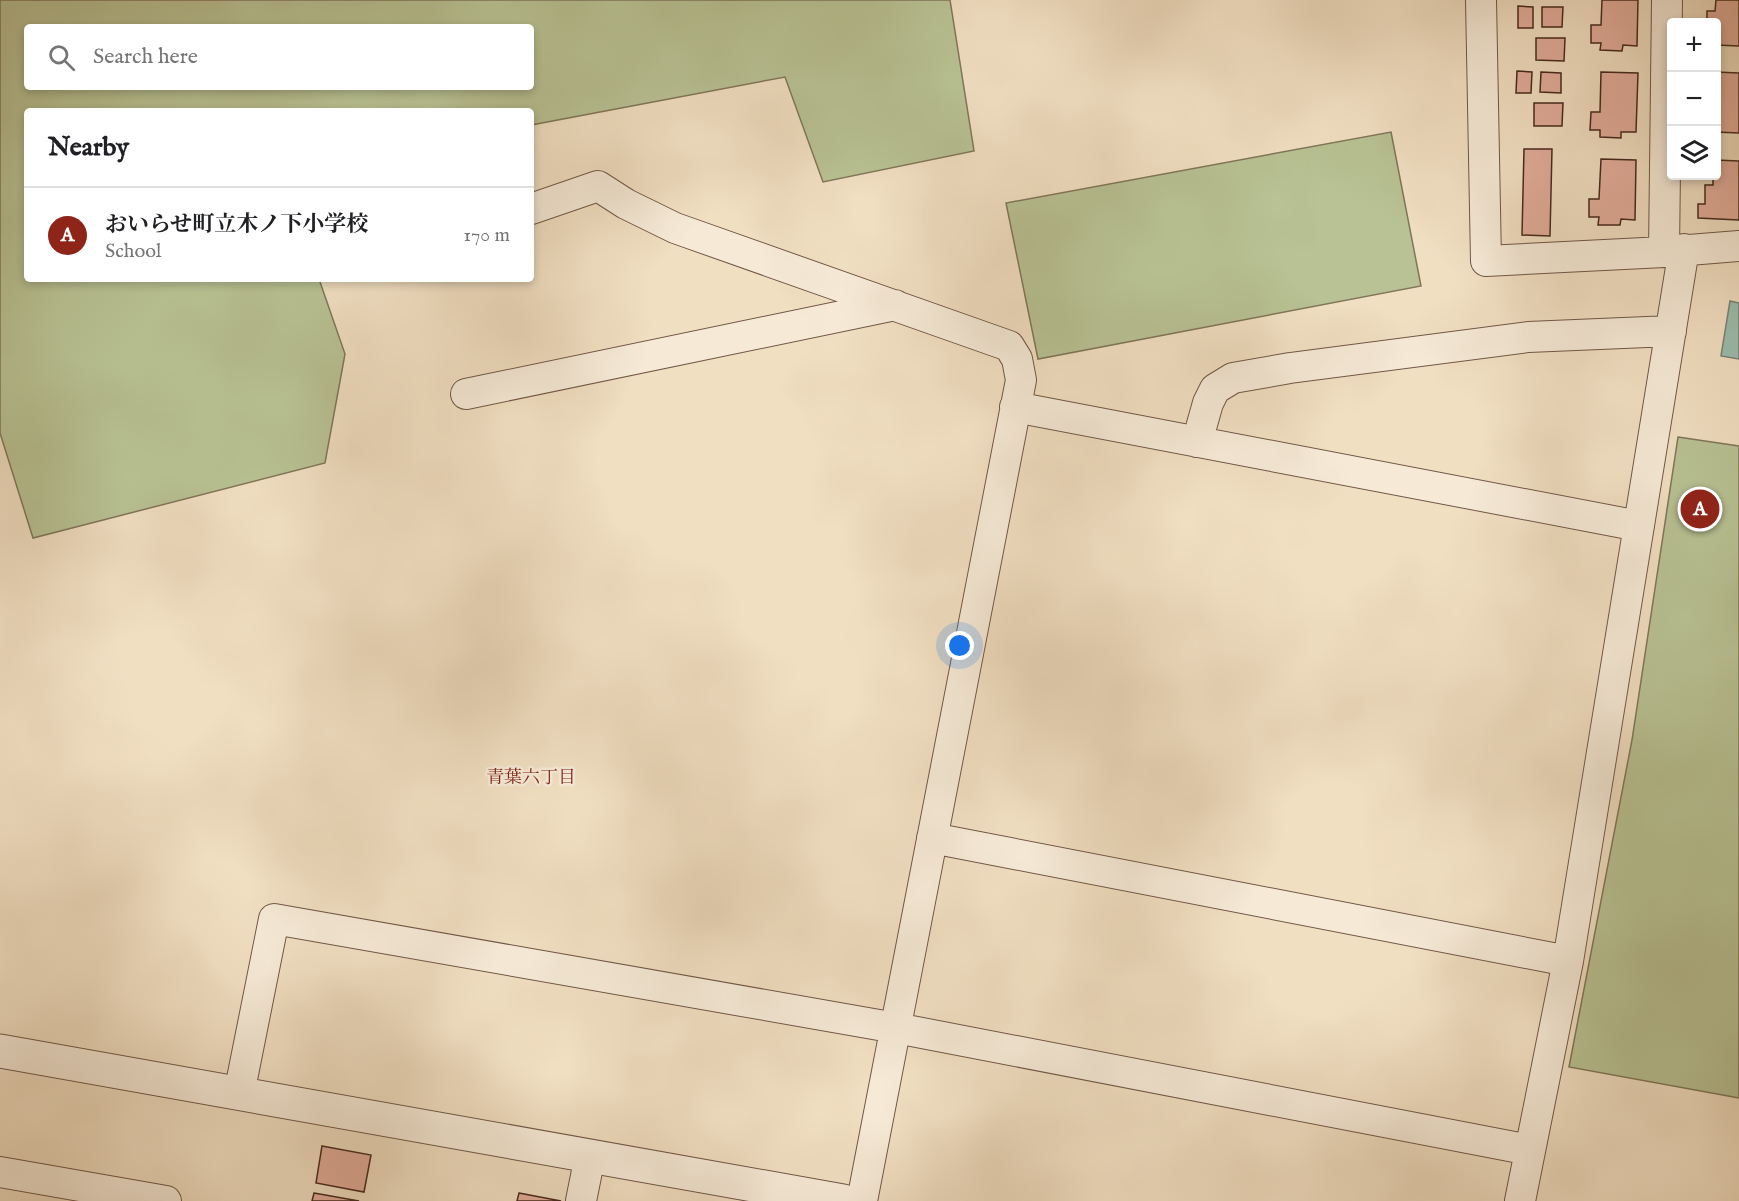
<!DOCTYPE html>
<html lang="en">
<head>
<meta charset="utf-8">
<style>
	body { margin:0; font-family:"IM FELL English","Noto Serif JP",serif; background:#f2f2f2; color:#202124 }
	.controls { position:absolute; right:18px; top:18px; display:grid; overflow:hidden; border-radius:6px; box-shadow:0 3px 9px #0003 }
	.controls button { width:54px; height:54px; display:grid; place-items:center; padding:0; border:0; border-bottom:2px solid #e0e0e0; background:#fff; color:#202124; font:30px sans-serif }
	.you { position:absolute; left:960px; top:646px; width:21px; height:21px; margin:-15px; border:4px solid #fff; border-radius:50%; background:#1a73e8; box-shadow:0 0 0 9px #1a73e833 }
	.badge { display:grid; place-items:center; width:39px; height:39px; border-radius:50%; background:#8f2418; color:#fff; font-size:20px; font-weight:700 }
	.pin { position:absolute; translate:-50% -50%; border:3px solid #fff; box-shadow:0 2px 6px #0006 }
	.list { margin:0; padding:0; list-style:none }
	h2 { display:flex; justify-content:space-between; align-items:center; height:78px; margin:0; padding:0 24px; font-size:26px }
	h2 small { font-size:20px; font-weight:400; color:#757577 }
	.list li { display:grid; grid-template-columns:39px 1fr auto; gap:18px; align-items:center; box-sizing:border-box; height:96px; padding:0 24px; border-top:2px solid #e0e0e0 }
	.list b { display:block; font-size:22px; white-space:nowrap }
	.list p { margin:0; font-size:20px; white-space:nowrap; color:#757577 }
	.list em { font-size:20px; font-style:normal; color:#757577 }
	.icon { flex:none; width:33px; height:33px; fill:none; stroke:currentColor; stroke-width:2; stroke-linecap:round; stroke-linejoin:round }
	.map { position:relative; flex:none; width:1739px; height:1201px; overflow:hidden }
	.search { position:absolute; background:#fff; box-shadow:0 3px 9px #0003; left:24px; top:24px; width:510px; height:66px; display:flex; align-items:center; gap:15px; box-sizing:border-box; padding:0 21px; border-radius:6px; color:#757577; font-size:22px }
	.panel { position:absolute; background:#fff; box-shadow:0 3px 9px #0003; left:24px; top:108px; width:510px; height:174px; border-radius:6px }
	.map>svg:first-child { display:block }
	.green { fill:#b8c294; stroke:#807659; stroke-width:1.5; fill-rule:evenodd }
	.water { fill:#9bbdae; stroke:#798274; stroke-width:1.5 }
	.building { fill:#e1ac9a; stroke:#472a1e; stroke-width:1.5 }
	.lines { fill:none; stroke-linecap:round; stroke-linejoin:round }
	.minor-casing { stroke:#725747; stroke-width:32 }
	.tertiary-casing { stroke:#725747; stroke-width:35 }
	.minor { stroke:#f6ead7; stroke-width:30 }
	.tertiary { stroke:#f6ead7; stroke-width:33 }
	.labels { text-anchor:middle; stroke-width:5; stroke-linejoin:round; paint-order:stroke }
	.neighbourhood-label { font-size:18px; fill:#7a1f14; stroke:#f6ead7 }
</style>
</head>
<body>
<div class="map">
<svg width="1739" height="1201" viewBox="0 0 1739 1201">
	<rect width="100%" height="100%" fill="#f1dfc2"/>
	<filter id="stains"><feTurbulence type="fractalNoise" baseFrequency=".00333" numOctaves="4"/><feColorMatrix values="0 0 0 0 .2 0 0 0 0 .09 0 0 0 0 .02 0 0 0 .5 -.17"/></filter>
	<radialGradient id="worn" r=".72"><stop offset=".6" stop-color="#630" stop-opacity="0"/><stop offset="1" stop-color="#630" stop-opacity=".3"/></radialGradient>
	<!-- green -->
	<path class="green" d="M0,0h950l24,151 -151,31 -38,-105 -254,48v-14h-504v168h292l26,75 -20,109 -292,75 -33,-105zM27,27h504v60h-504z
		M1391,132l30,154 -383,73 -32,-156z
		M1678,437l61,9v652l-170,-31 63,-327z"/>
	<!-- water -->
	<path class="water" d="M1730,301l9,2v56l-18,-3z"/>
	<!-- building -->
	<path class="building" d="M1602,0h36l-1,46 -14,-1 -1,6 -22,-1 1,-7h-10v-18h10z
		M1716,0h23v46l-23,-1v-23h-9v-11h8z
		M1518,6l15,1v21h-15z
		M1542,7h21l-1,20h-20z
		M1536,38h29l-1,23 -28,-1z
		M1517,71l15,1 -1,21h-15z
		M1541,72l20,1v20l-21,-1z
		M1601,72l37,1 -2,59h-15v6l-21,-1v-7h-10l1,-18h9z
		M1716,72l23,1v60l-23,-1z
		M1534,103h29l-1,23h-28z
		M1524,149h28l-2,87 -28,-1z
		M1601,159l35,1 -1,60 -14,-1 -1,6h-22l1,-8h-10v-18h10z
		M1716,160l23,1v59l-41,-2v-14h7v-19h8v-9h3z
		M322,1146l49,9 -7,37 -48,-9z
		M314,1193l45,8h-47z
		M519,1193l42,8h-44z"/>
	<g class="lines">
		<defs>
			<path id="minor" d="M1481,0l5,261 178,-9 75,-6
				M531,209l67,-23 28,18 49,24 334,118 8,13 4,21 -159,821
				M1664,252l3,-252
				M466,394l429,-89
				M1015,407l624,119
				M1197,442l11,-39 7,-14 18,-11 57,-10 238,-31 143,-6
				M932,838l636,123
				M239,1094l35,-175 622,109 634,122
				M0,1172l166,29
				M581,1201l9,-45
				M1520,1201l48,-240 116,-712"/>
			<path id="tertiary" d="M0,1051l843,150"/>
		</defs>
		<!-- minor casing -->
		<use href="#minor" class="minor-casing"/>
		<!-- tertiary casing -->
		<use href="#tertiary" class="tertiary-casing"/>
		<!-- minor -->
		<use href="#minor" class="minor"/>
		<!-- tertiary -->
		<use href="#tertiary" class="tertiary"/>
	</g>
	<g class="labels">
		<!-- neighbourhood labels -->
		<g class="neighbourhood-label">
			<text x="531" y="783">青葉六丁目</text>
		</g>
	</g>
	<rect width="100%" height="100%" filter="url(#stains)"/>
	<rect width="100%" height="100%" fill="url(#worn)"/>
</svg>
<div class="controls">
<button>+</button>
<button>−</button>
<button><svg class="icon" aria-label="layers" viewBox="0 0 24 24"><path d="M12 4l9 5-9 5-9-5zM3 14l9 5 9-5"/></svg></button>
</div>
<div class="you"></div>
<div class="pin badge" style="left:1700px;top:509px">A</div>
<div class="search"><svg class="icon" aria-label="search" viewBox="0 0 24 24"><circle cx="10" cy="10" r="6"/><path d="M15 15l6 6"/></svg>Search here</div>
<section class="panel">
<h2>Nearby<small></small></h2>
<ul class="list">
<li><span class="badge">A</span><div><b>おいらせ町立木ノ下小学校</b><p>School</p></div><em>170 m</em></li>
</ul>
</section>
</div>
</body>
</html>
